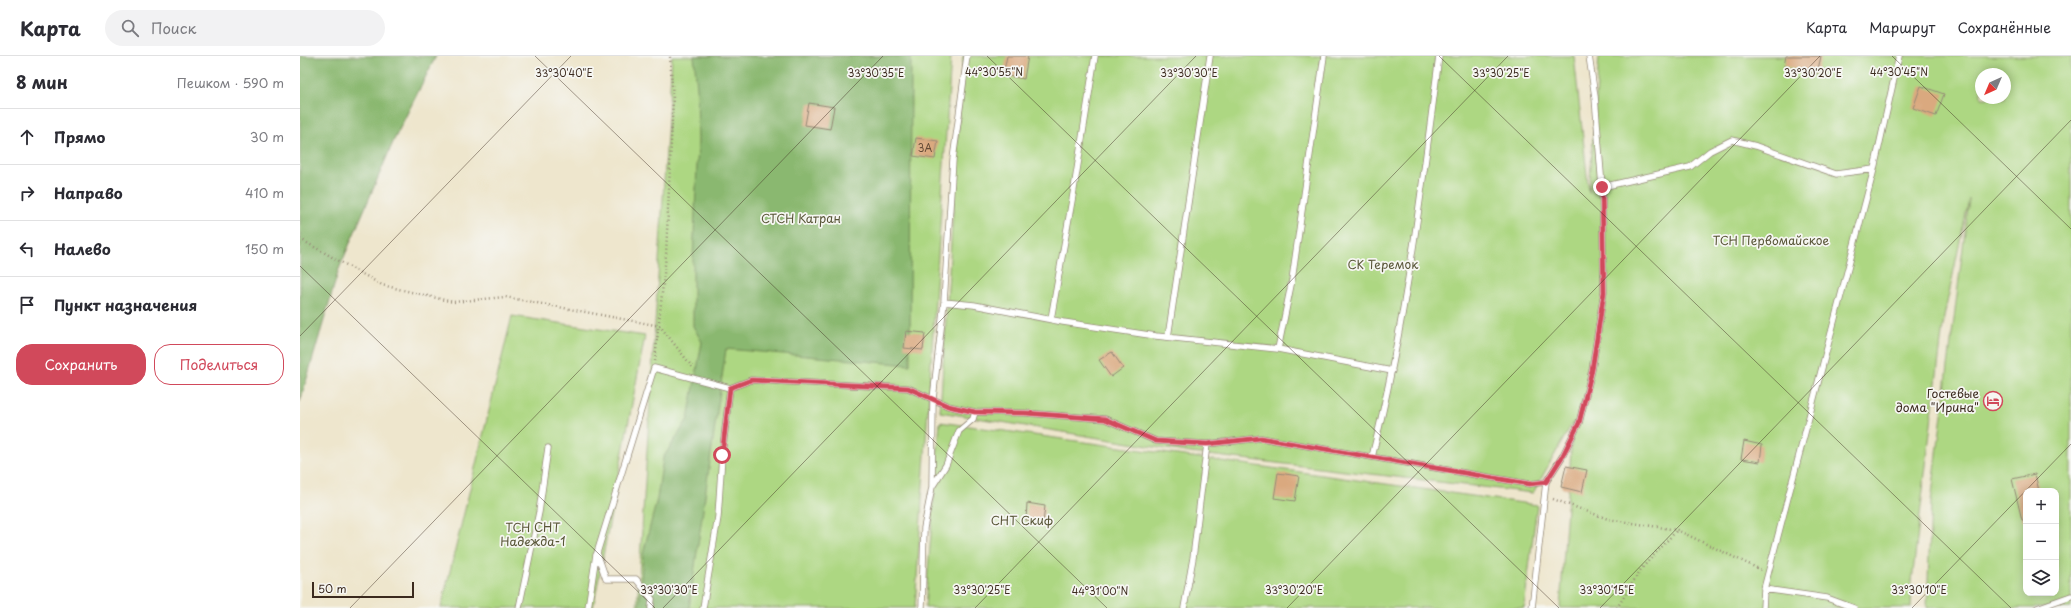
<!DOCTYPE html>
<html lang="ru">
<head>
<meta charset="utf-8">
<style>
	body { margin:0; font-family:"Playpen Sans",sans-serif; background:#f2f2f3; color:#2b2b33 }
	.controls { position:absolute; right:12px; bottom:12px; display:grid; overflow:hidden; border-radius:8px; box-shadow:0 2px 10px #0003 }
	.controls button { width:36px; height:36px; display:grid; place-items:center; padding:0; border:0; border-bottom:1px solid #e1e1e2; background:#fff; color:#2b2b33; font:20px sans-serif }
	.compass { position:absolute; left:1675px; top:12px; width:36px; height:36px; border-radius:50%; background:#fff; box-shadow:0 2px 10px #0003; rotate:224deg }
	.scale { position:absolute; left:12px; bottom:10px; width:102px; box-sizing:border-box; padding-left:4px; border:2px solid #3b2a1e; border-top:0; font-size:11px; line-height:14px; white-space:nowrap; color:#3b2a1e; -webkit-text-stroke:3px #f6f6f2; paint-order:stroke }
	.stop { position:absolute; width:12px; height:12px; margin:-9px; border:3px solid #d1495b; border-radius:50%; background:#fff }
	.stop.end { background:#d1495b; border-color:#fff; box-shadow:0 1px 4px #0008 }
	.list { margin:0; padding:0; list-style:none }
	h2 { display:flex; justify-content:space-between; align-items:center; height:52px; margin:0; padding:0 16px; font-size:17px }
	h2 small { font-size:13px; font-weight:400; color:#7c7c81 }
	.list li { display:grid; grid-template-columns:26px 1fr auto; gap:12px; align-items:center; box-sizing:border-box; height:56px; padding:0 16px; border-top:1px solid #e1e1e2 }
	.list b { display:block; font-size:15px; white-space:nowrap }
	.list em { font-size:13px; font-style:normal; color:#7c7c81 }
	.actions { display:flex; gap:8px; padding:12px 16px }
	.actions a { flex:1; padding:9px 0; border:1px solid #d1495b; border-radius:16px; text-align:center; font-size:14px; color:#d1495b }
	.actions .main { background:#d1495b; color:#fff }
	.icon { flex:none; width:22px; height:22px; fill:none; stroke:currentColor; stroke-width:2; stroke-linecap:round; stroke-linejoin:round }
	.map { position:relative; flex:none; width:1771px; height:552px; overflow:hidden }
	header { display:flex; align-items:center; gap:24px; box-sizing:border-box; height:56px; padding:0 20px; background:#fff; border-bottom:1px solid #e1e1e2 }
	header strong { font-size:19px }
	nav { display:flex; gap:22px; margin-inline-start:auto; font-size:14px }
	.search { width:280px; height:36px; background:#f2f2f3; display:flex; align-items:center; gap:10px; box-sizing:border-box; padding:0 14px; border-radius:22px; color:#7c7c81; font-size:15px }
	main { display:flex }
	aside { flex:1; background:#fff }
	.map>svg:first-child { display:block }
	.green { fill:#add782; stroke:#748050; fill-rule:evenodd }
	.forest { fill:#8ab870; stroke:#627147 }
	.building { fill:#daa97f }
	.lines { fill:none; stroke-linecap:round; stroke-linejoin:round }
	.service-casing { stroke:#948876; stroke-width:7 }
	.path { stroke:#948876; stroke-width:2.5; stroke-dasharray:1 3; stroke-linecap:butt }
	.service { stroke:#fff; stroke-width:5.5 }
	.route { stroke:#d1495b; stroke-width:5 }
	.ticks { fill:none; stroke:#3b2a1e; stroke-width:1; stroke-opacity:0.45 }
	.labels { text-anchor:middle; stroke-width:3.5; stroke-linejoin:round; paint-order:stroke }
	.number-label { font-size:10px; fill:#634a36 }
	.park-label { font-size:12px; fill:#585537; stroke:#f6f6f2 }
	.poi-label { font-size:12px; fill:#3b2a1e; stroke:#f6f6f2; text-anchor:end }
	.ticks-label { font-size:10px; text-anchor:middle; fill:#3b2a1e; stroke:#f6f6f2; stroke-width:3.5; stroke-linejoin:round; paint-order:stroke }
</style>
</head>
<body>
<header>
<strong>Карта</strong>
<div class="search"><svg class="icon" aria-label="search" viewBox="0 0 24 24"><circle cx="10" cy="10" r="6"/><path d="M15 15l6 6"/></svg>Поиск</div>
<nav><a>Карта</a><a>Маршрут</a><a>Сохранённые</a></nav>
</header>
<main>
<aside>
<h2>8 мин<small>Пешком · 590 m</small></h2>
<ul class="list">
<li><svg class="icon" aria-label="ahead" viewBox="0 0 24 24"><path d="M12 20V5M6 11l6-6 6 6"/></svg><div><b>Прямо</b></div><em>30 m</em></li>
<li><svg class="icon" aria-label="right" viewBox="0 0 24 24"><path d="M7 20v-9h11M14 6l5 5-5 5"/></svg><div><b>Направо</b></div><em>410 m</em></li>
<li><svg class="icon" aria-label="left" viewBox="0 0 24 24"><path d="M17 20v-9H6M10 6l-5 5 5 5"/></svg><div><b>Налево</b></div><em>150 m</em></li>
<li><svg class="icon" aria-label="arrive" viewBox="0 0 24 24"><path d="M6 21V4h12l-3 4 3 4H6"/></svg><div><b>Пункт назначения</b></div></li>
</ul>
<div class="actions"><a class="main">Сохранить</a><a>Поделиться</a></div>
</aside>
<div class="map">
<svg width="1771" height="552" viewBox="0 0 1771 552">
	<rect width="100%" height="100%" fill="#f6f6f2"/>
	<filter id="ink" filterUnits="userSpaceOnUse"><feTurbulence type="fractalNoise" baseFrequency=".025" numOctaves="2"/><feDisplacementMap in="SourceGraphic" scale="8" xChannelSelector="R" yChannelSelector="G"/><feConvolveMatrix kernelMatrix="1 2 1 2 8 2 1 2 1" color-interpolation-filters="sRGB"/></filter>
	<filter id="wash" filterUnits="userSpaceOnUse"><feTurbulence type="fractalNoise" baseFrequency=".012" numOctaves="4" result="noise"/><feDisplacementMap in="SourceGraphic" scale="16" xChannelSelector="R" yChannelSelector="G"/><feGaussianBlur stdDeviation="0.9" result="paint"/><feColorMatrix in="noise" values="0 0 0 0 0 0 0 0 0 0 0 0 0 0 0 0 0 1.4 0 .05"/><feComposite in="paint" operator="in"/></filter>
	<g filter="url(#wash)">
		<rect width="100%" height="100%" fill="#eee6cd"/>
		<!-- green -->
		<path class="green" d="M372,0h279l-36,552h-278z
			M663,0h611l15,137 10,-137h472v552h-144l4,-106 38,-303 -25,118 -32,264 -1,27h-351l13,-186 -40,71 -342,-40 -251,-41zM1681,18h24v24h-24zM1726,435h30v102h-30z
			M212,260l133,20 -52,272h-152z
			M640,366l597,83 -13,103h-599z"/>
		<!-- forest -->
		<path class="forest" d="M0,0h136l-42,84 -55,129 -39,133z
			M394,0h217l-1,309 -184,-16 -37,259h-50l4,-54 14,-55 6,-41 25,-39 14,-77 -9,-16v-67l5,-117 -1,-55z"/>
		<g id="blocks">
			<!-- building -->
			<path class="building" d="M707,0h21l-4,23 -21,-4z
				M1486,0h35l-4,18 -33,-8z
				M1621,30l23,8 -8,22 -23,-8z
				M509,47l25,4 -4,22 -25,-4z
				M616,82l22,3 -3,18 -22,-3z
				M606,275l19,2 -2,17 -19,-2z
				M812,296l11,16 -12,9 -12,-17z
				M1444,385l18,4 -2,17 -19,-3z
				M1266,410l21,4 -5,22 -21,-5z
				M978,417l21,3 -4,25 -21,-3z
				M1735,418l4,17h-13v29h-4l-10,-41z
				M727,447l18,3 -2,17 -17,-3z"/>
		</g>
	</g>
	<g filter="url(#ink)">
		<use href="#blocks" fill-opacity="0" stroke="#948876" stroke-width="1"/>
		<g class="lines">
			<defs>
				<path id="service" d="M1289,0l6,41 7,90
					M644,246l30,3 89,17 93,14 122,13 114,22
					M751,263l23,-130 21,-133
					M868,281l42,-281
					M978,293l14,-69 32,-224
					M1072,401c33,-131 50,-267 67,-401
					M632,431l1,-88 11,-97 9,-143 14,-103
					M1464,533l63,9 27,10
					M219,552l20,-96 9,-64
					M288,552l8,-53
					M351,552l1,-9 -16,-20h-30l-9,-26 57,-185 76,20
					M403,552l15,-91 4,-62 8,-67 21,-8 157,8 40,18 27,6 50,1 80,6 51,22 51,3 54,-6 268,46 17,-2
					M622,552l2,-80 8,-41 14,-22 13,-34 14,-12 2,-7
					M884,552l9,-50 14,-114
					M1232,552l14,-126 16,-25 17,-34 13,-53 12,-79 -2,-104 88,-20 20,-16 22,-11 24,6 80,28 38,-5
					M1463,552l1,-19 110,-420 25,-113
					M1737,552l34,-12"/>
			</defs>
			<!-- service casing -->
			<use href="#service" class="service-casing"/>
			<!-- path -->
			<path class="path" d="M0,183l82,46 71,17 52,-5 155,29 34,43
				M355,305l11,-106 7,-157 -3,-42
				M1253,443l55,20 69,11 84,40
				M1317,552l24,-39 36,-39"/>
			<!-- service -->
			<use href="#service" class="service"/>
		</g>
	</g>
	<g class="lines" filter="url(#ink)">
		<!-- route -->
		<path class="route" d="M422,399l8,-67 21,-8 157,8 40,18 27,6 50,1 80,6 51,22 51,3 54,-6 268,46 17,-2 16,-25 17,-34 13,-53 12,-78 -2,-105"/>
	</g>
	<!-- ticks -->
	<path class="ticks" d="M235,0l572,552M687,0l572,552M1139,0l572,552M1592,0l179,173M0,210l355,342M0,280l271,-280M50,552l533,-552M363,552l533,-552M675,552l533,-552M987,552l533,-552M1300,552l471,-488M1612,552l159,-164"/>
	<!-- icons -->
	<defs>
		<symbol id="hotel-ring" viewBox="-11 -11 22 22"><circle r="9.5" fill="#f6f6f2" stroke="#d1495b" stroke-width="1.5"/><path d="M-6-4.5h1.5V1H6V5H4.5V3h-9V5H-6ZM-4 0a1.8 1.8 0 1 1 3.6 0ZM.5 0V-2.5h3Q6-2.5 6 0Z" fill="#d1495b"/></symbol>
	</defs>
	<g fill-rule="evenodd">
		<use href="#hotel-ring" x="1682" y="334" width="22" height="22"/>
	</g>
	<g class="labels">
		<!-- number labels -->
		<g class="number-label">
			<text x="625" y="96">3А</text>
		</g>
		<!-- park labels -->
		<g class="park-label">
			<text x="501" y="167">СТСН Катран</text>
			<text x="1471" y="189">ТСН Первомайское</text>
			<text x="1083" y="213">СК Теремок</text>
			<text x="722" y="469">СНТ Скиф</text>
			<text x="233" y="476">ТСН СНТ<tspan x="233" dy="14">Надежда-1</tspan></text>
		</g>
		<!-- poi labels -->
		<g class="poi-label">
			<text x="1679" y="342">Гостевые<tspan x="1679" dy="14">дома "Ирина"</tspan></text>
		</g>
	</g>
	<g class="ticks-label">
		<text x="694" y="20">44°30'55"N</text>
		<text x="1599" y="20">44°30'45"N</text>
		<text x="264" y="21">33°30'40"E</text>
		<text x="576" y="21">33°30'35"E</text>
		<text x="889" y="21">33°30'30"E</text>
		<text x="1201" y="21">33°30'25"E</text>
		<text x="1513" y="21">33°30'20"E</text>
		<text x="369" y="538">33°30'30"E</text>
		<text x="682" y="538">33°30'25"E</text>
		<text x="994" y="538">33°30'20"E</text>
		<text x="1307" y="538">33°30'15"E</text>
		<text x="1619" y="538">33°30'10"E</text>
		<text x="800" y="539">44°31'00"N</text>
	</g>
</svg>
<div class="controls">
<button>+</button>
<button>−</button>
<button><svg class="icon" aria-label="layers" viewBox="0 0 24 24"><path d="M12 4l9 5-9 5-9-5zM3 14l9 5 9-5"/></svg></button>
</div>
<svg class="compass" viewBox="-18 -18 36 36"><path d="M0-13l5 13h-10z" fill="#e53935"/><path d="M0 13l5-13h-10z" fill="#7c7c81"/></svg>
<div class="scale">50 m</div>
<div class="stop" style="left:422px;top:399px"></div>
<div class="stop end" style="left:1302px;top:131px"></div>
</div>
</main>
</body>
</html>
